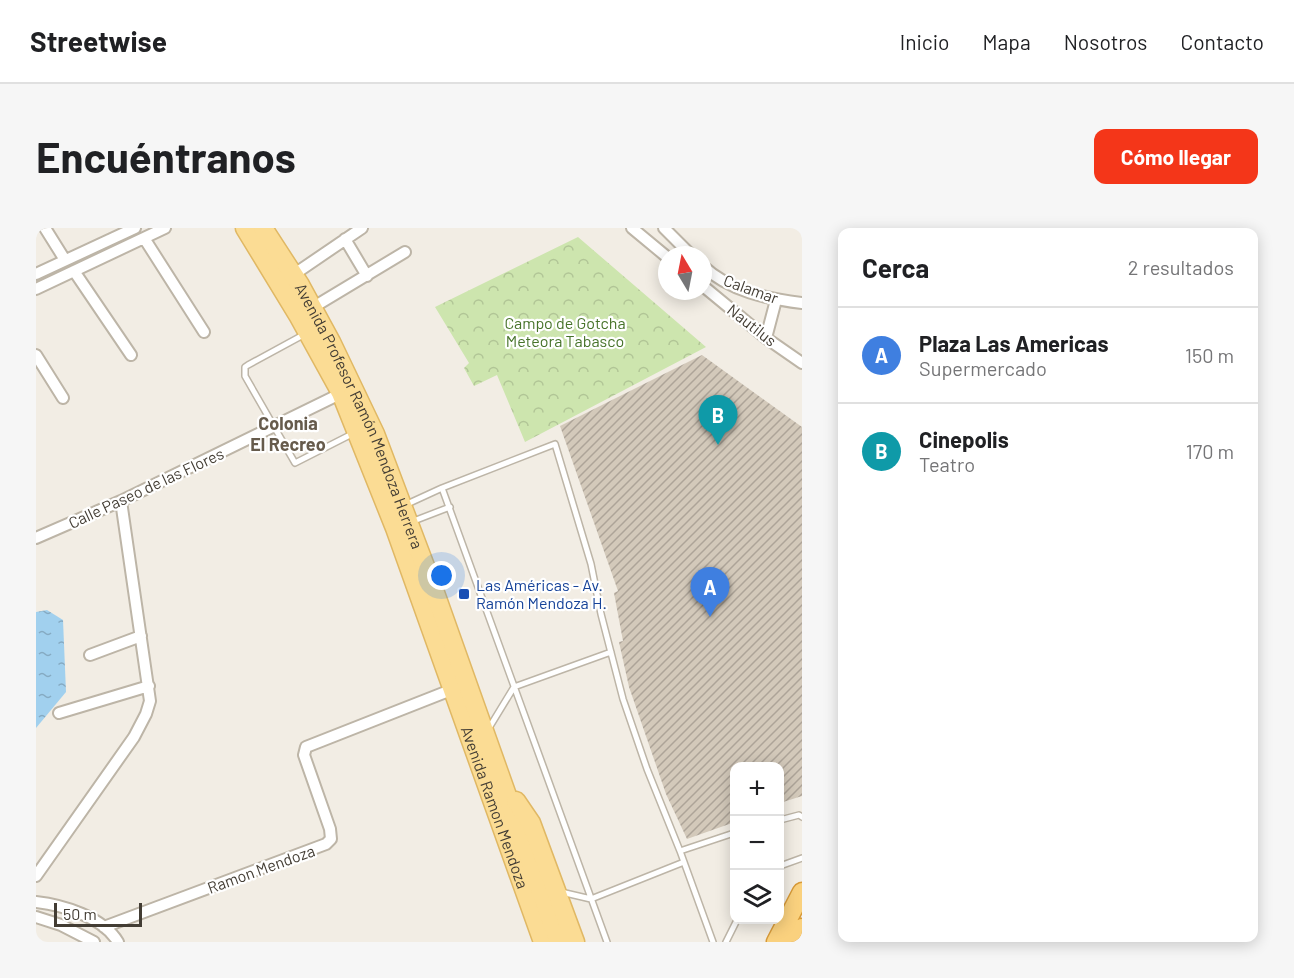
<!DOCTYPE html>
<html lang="es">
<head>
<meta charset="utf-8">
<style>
	body { margin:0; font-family:Barlow,sans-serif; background:#f6f6f6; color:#202124 }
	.controls { position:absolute; right:18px; bottom:18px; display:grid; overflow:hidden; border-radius:12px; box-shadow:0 3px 15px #0003 }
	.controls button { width:54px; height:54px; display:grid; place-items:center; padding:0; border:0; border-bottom:2px solid #e0e0e0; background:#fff; color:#202124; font:30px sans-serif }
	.compass { position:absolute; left:622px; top:18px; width:54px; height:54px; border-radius:50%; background:#fff; box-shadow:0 3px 15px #0003; rotate:350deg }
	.scale { position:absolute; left:18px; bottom:15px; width:88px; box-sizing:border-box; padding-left:6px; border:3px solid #433d34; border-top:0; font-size:16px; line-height:21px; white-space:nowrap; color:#433d34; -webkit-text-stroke:4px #fff; paint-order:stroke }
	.you { position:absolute; left:406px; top:348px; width:21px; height:21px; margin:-15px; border:4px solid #fff; border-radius:50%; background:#1a73e8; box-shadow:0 0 0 9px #1a73e833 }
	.badge { display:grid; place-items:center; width:39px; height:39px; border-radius:50%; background:#f43619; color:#fff; font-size:20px; font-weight:700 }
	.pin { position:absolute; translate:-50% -50px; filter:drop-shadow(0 2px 3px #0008) }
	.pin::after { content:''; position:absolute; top:32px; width:21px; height:18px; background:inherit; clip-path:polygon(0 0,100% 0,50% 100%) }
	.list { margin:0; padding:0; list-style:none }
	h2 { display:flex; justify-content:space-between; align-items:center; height:78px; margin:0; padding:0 24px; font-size:26px }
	h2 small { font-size:20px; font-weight:400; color:#757577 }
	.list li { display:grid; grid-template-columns:39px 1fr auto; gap:18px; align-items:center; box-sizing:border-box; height:96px; padding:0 24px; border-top:2px solid #e0e0e0 }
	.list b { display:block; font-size:22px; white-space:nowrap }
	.list p { margin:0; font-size:20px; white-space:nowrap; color:#757577 }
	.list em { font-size:20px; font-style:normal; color:#757577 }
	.icon { flex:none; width:33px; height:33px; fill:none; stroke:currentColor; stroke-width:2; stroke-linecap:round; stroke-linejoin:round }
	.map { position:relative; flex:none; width:766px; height:714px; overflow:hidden; border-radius:12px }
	header { display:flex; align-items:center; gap:36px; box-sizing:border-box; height:84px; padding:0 30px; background:#fff; border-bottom:2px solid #e0e0e0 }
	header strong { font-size:28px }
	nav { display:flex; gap:33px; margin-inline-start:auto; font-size:21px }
	.intro { display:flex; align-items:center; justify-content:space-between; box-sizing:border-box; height:144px; padding:0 36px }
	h1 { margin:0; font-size:42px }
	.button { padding:15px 27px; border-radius:12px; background:#f43619; color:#fff; font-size:21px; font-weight:700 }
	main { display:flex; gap:36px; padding:0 36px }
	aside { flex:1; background:#fff; border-radius:12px; box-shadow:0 3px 15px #0003 }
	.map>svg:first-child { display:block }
	.park { fill:url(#park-crowns) }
	.water { fill:url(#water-ripples) }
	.building { fill:url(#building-hatch) }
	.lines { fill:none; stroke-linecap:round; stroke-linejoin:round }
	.service-casing { stroke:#bdb5a7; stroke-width:8 }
	.minor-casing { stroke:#bdb5a7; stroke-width:14 }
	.primary-casing { stroke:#e0b864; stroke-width:21 }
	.trunk-casing { stroke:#d89a38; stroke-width:21 }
	.service { stroke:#fff; stroke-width:5 }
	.minor { stroke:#fff; stroke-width:10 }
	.primary { stroke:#fbdc94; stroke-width:18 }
	.trunk { stroke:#fad17e; stroke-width:18 }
	.transit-dot { fill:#1a4fb4; stroke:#fff; stroke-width:2 }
	.labels { text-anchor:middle; stroke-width:4.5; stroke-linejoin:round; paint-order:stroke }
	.street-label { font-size:16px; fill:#433d34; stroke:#fff }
	.park-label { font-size:16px; fill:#47732a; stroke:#fff }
	.transit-label { font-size:16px; fill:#164399; stroke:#fff; text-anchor:start }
	.neighbourhood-label { font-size:18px; font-weight:bold; fill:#665b4c; stroke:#fff }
</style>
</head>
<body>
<header>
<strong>Streetwise</strong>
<nav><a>Inicio</a><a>Mapa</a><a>Nosotros</a><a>Contacto</a></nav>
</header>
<div class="intro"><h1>Encuéntranos</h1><a class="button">Cómo llegar</a></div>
<main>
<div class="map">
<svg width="766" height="714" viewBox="0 0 766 714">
	<defs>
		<pattern id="park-crowns" width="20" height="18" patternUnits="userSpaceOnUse" patternTransform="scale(1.5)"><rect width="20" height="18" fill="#cde5ae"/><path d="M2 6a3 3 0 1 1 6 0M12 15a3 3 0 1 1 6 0" fill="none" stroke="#b1c596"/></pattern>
		<pattern id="water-ripples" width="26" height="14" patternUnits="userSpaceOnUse" patternTransform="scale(1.5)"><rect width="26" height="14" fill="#a1d0ee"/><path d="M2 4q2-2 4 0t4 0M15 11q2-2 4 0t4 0" fill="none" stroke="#85aac2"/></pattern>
		<pattern id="building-hatch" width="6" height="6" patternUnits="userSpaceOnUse" patternTransform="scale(1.5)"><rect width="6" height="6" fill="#d3c9ba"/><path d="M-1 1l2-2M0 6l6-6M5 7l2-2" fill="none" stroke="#ada498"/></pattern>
	</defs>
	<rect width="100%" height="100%" fill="#f2ede4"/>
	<!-- park -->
	<path class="park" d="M542,9l128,110 -181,95 -28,-67 -23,11 -10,-18 5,-5 -34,-56z"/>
	<!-- water -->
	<path class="water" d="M11,382l16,10 3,72 -30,36v-116z"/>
	<!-- building -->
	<path class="building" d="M666,127l100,72v369l-22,7v-37h-45v56l-48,17 -21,-45 -37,-107 -10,-45 4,-1 -9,-48 4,-2 -58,-165z"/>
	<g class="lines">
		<defs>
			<path id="service" d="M269,106l-57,31 -3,2v9l50,87 59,-30
				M406,260l165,454
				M369,277l37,-17 113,-44 36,120 10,50 22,85 24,70 33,82 54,-18
				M375,294l39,-15
				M453,500l25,-41 97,-35
				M744,592l19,-5 3,2
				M644,623l33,91
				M744,638l22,-8
				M525,664l30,7 93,-37
				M690,714l11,-22"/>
			<path id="minor" d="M9,0l20,32
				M596,0l35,29
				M628,0l27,27
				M108,10l60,94
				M309,11l22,37
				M667,38c26,25 65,33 99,37
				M38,43l57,84
				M0,46l99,-46
				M257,47l69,-47
				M667,58l63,52 36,25
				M0,61l129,-61
				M276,80l93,-56
				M730,110l10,-38
				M0,127l27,43
				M0,310l85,-37 223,-109
				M54,427l51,-19
				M23,485l90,-27
				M0,648l98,-139 12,-23 4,-13 -29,-200
				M0,674c27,3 67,15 82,40
				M0,689l25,8 33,17
				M68,699l222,-83 5,-5 -1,-10 -26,-74 2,-8 150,-59"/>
			<g id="primary">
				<path id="s1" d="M209,0l53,87 43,78 54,135 148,414"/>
				<path id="s2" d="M227,0l37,57 31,57 44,92 59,156 125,352"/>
				<path d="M480,573l15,22 44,119"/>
			</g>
			<path id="trunk" d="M740,714l26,-50
				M758,714l8,-14"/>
		</defs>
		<!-- service casing -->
		<use href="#service" class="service-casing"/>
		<!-- minor casing -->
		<use href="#minor" class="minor-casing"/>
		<!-- primary casing -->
		<use href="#primary" class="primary-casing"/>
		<!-- trunk casing -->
		<use href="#trunk" class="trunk-casing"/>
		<!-- service -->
		<use href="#service" class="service"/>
		<!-- minor -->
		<use href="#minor" class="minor"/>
		<!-- primary -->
		<use href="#primary" class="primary"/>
		<!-- trunk -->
		<use href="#trunk" class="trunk"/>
	</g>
	<!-- markers -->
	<rect class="transit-dot" x="422" y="360" width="12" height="12" rx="3"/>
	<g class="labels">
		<!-- street labels -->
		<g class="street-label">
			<text transform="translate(715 61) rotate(20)" y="6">Calamar</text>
			<text transform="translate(716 97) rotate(38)" y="6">Nautilus</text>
			<text dy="6" stroke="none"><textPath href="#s2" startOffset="212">Avenida Profesor Ramón Mendoza Herrera</textPath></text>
			<text transform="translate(110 260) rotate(-25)" y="6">Calle Paseo de las Flores</text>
			<text dy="6" stroke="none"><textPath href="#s1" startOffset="633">Avenida Ramon Mendoza</textPath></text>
			<text transform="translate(225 641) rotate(-20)" y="6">Ramon Mendoza</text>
		</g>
		<!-- park labels -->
		<g class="park-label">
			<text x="529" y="101">Campo de Gotcha<tspan x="529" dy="18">Meteora Tabasco</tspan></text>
		</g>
		<!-- transit labels -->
		<g class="transit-label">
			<text x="440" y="363">Las Américas - Av.<tspan x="440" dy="18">Ramón Mendoza H.</tspan></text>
		</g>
		<!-- neighbourhood labels -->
		<g class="neighbourhood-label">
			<text x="252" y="202">Colonia<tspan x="252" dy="21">El Recreo</tspan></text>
		</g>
	</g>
</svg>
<div class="controls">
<button>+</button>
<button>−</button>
<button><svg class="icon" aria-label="layers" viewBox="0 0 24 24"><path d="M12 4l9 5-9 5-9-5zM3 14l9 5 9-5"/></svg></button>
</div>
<svg class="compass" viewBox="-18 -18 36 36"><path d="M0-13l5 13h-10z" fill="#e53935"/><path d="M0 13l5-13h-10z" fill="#757577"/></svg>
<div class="scale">50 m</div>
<div class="you"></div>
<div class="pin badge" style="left:674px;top:389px;background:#3f7fe0">A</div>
<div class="pin badge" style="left:682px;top:217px;background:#0f9aa8">B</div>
</div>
<aside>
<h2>Cerca<small>2 resultados</small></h2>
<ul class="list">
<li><span class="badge" style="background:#3f7fe0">A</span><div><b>Plaza Las Americas</b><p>Supermercado</p></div><em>150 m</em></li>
<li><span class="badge" style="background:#0f9aa8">B</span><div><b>Cinepolis</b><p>Teatro</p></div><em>170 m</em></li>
</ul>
</aside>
</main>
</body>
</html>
